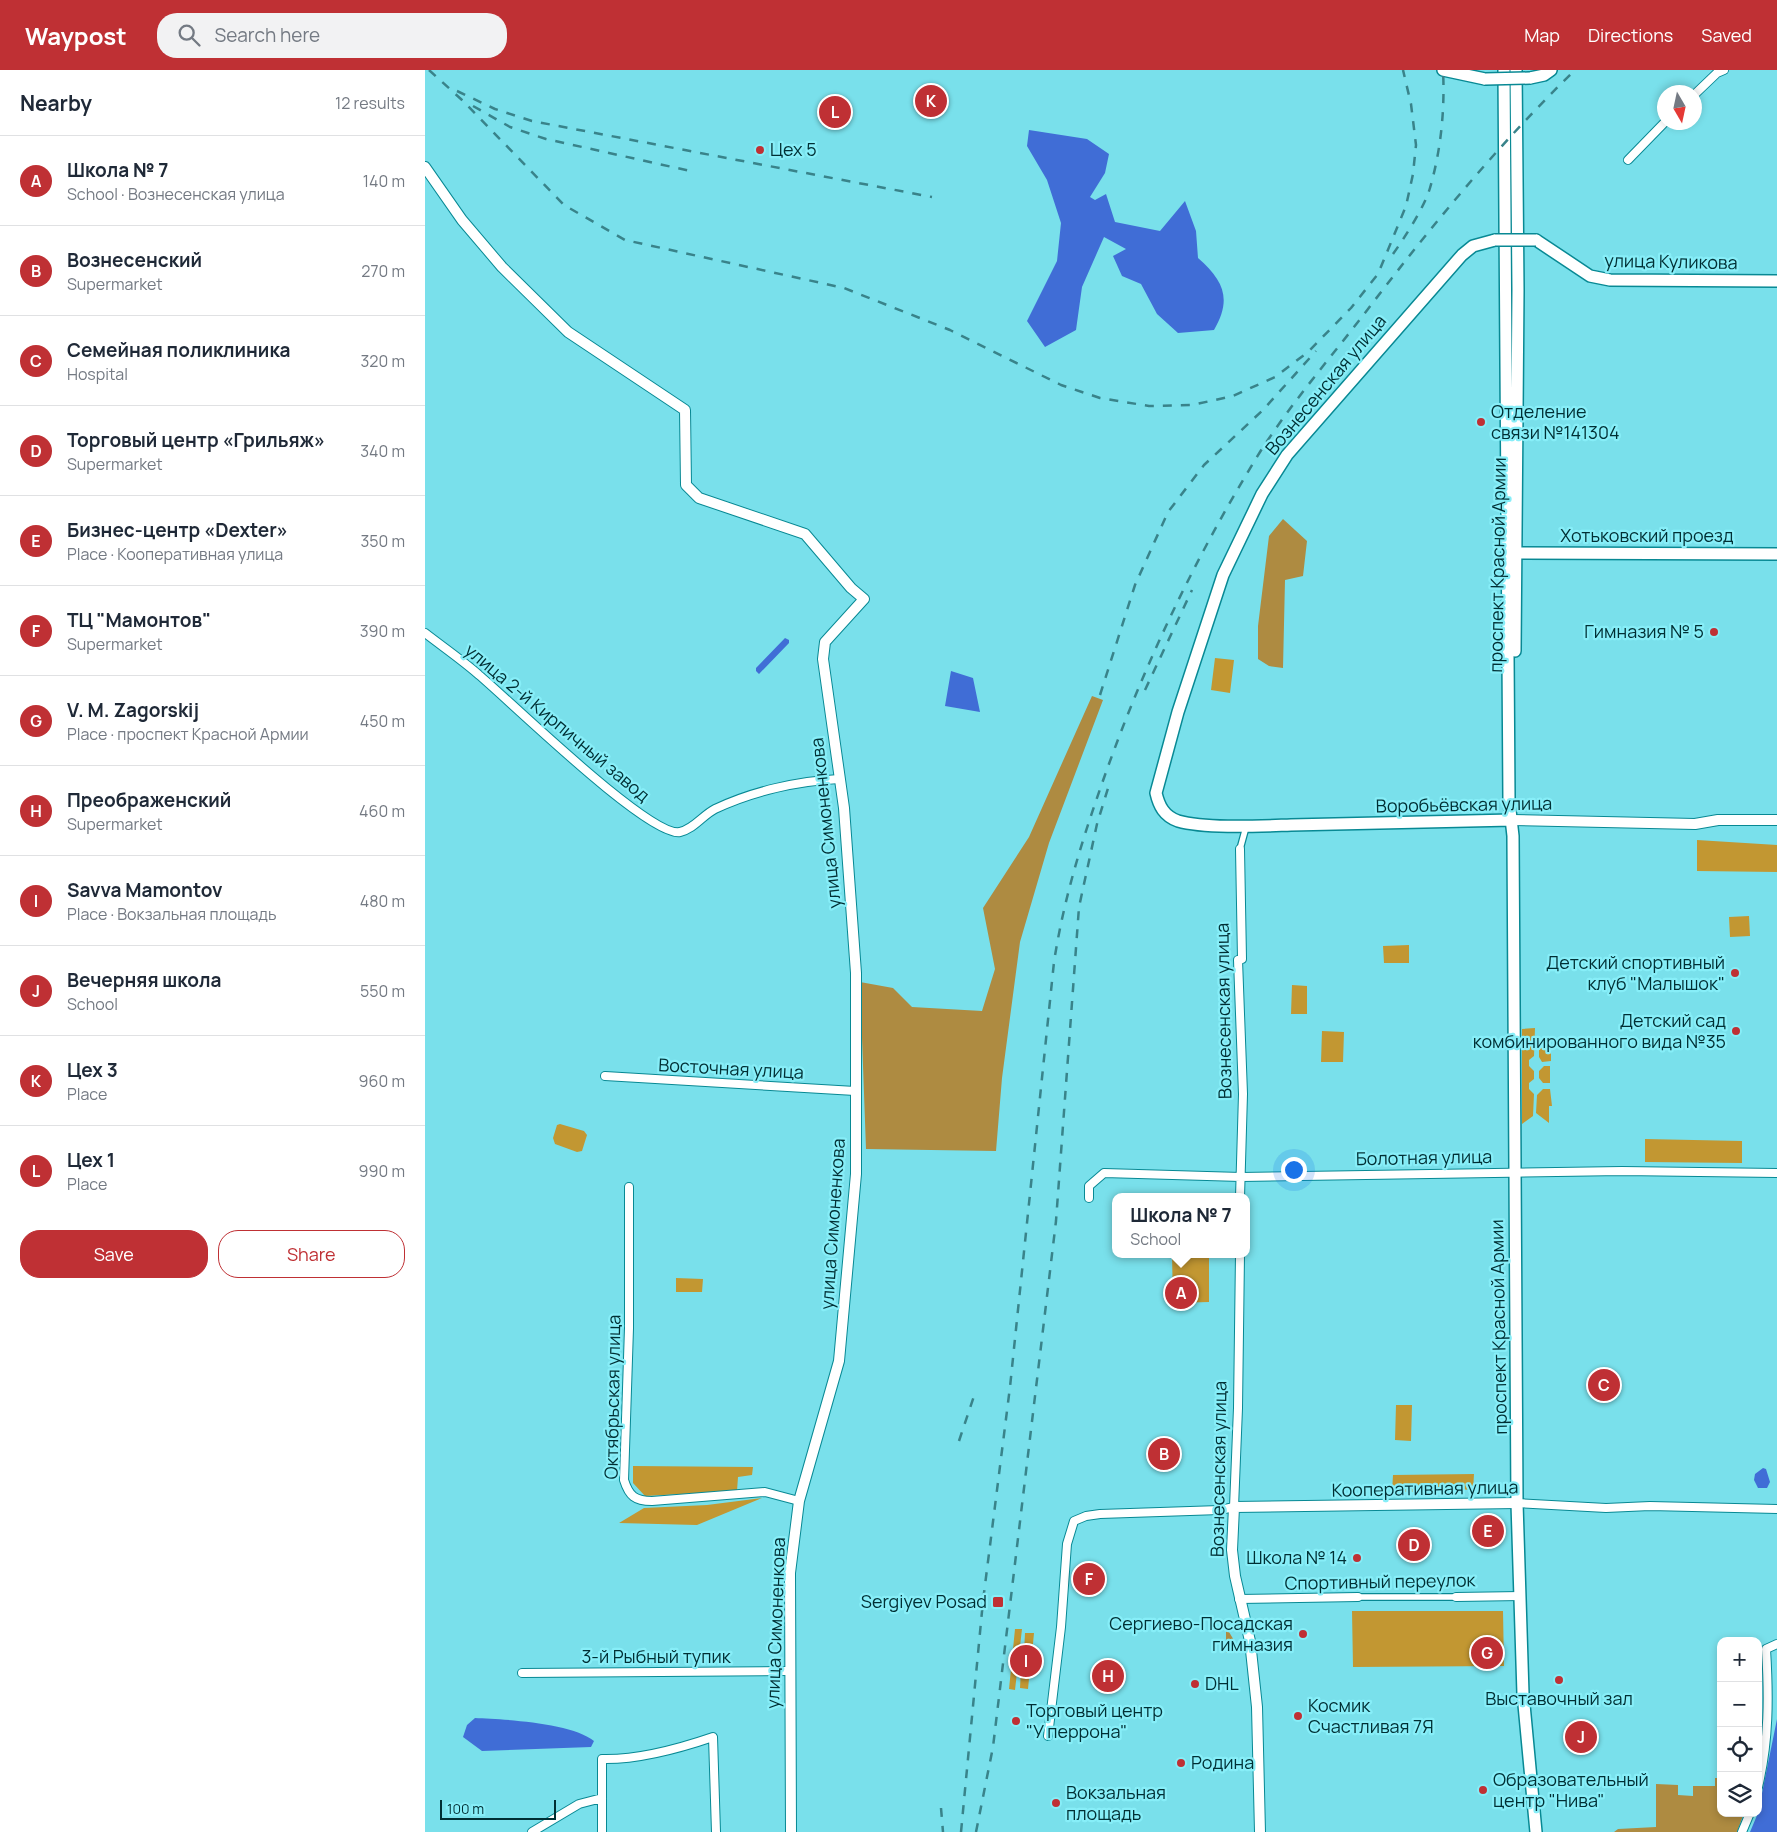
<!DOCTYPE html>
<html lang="en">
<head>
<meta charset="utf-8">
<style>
	body { margin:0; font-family:Manrope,sans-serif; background:#f2f2f3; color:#1f2937 }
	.controls { position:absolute; right:15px; bottom:15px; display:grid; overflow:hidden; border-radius:10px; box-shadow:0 2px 8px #0003 }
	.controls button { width:45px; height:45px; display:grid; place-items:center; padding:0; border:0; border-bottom:1px solid #e0e1e3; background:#fff; color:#1f2937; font:25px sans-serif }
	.compass { position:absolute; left:1232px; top:15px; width:45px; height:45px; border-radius:50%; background:#fff; box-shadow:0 2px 8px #0003; rotate:171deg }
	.scale { position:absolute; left:15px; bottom:12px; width:116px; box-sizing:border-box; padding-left:5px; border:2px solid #002f34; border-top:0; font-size:14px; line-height:18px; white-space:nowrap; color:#002f34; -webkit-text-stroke:4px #87eef8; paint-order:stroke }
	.you { position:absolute; left:868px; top:1099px; width:18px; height:18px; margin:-12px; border:4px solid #fff; border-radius:50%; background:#1a73e8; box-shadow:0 0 0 8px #1a73e833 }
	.badge { display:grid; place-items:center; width:32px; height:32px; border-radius:50%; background:#bf3034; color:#fff; font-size:16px; font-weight:700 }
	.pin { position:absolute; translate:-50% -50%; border:2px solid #fff; box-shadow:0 1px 5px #0006 }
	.popup { position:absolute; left:687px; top:1123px; width:138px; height:65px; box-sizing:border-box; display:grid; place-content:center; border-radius:10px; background:#fff; filter:drop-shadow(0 1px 4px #0005); font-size:16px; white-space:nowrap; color:#747a83 }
	.popup b { font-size:19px; color:#1f2937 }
	.popup::after { content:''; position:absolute; left:50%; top:100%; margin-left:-10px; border:10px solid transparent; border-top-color:#fff }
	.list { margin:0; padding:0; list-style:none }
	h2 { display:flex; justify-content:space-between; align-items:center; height:65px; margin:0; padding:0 20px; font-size:21px }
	h2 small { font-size:16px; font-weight:400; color:#747a83 }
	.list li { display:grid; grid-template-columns:32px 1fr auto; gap:15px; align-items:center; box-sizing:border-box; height:90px; padding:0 20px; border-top:1px solid #e0e1e3 }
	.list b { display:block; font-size:19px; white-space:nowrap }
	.list p { margin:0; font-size:16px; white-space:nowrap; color:#747a83 }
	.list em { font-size:16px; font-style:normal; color:#747a83 }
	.actions { display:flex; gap:10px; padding:15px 20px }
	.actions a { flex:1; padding:11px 0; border:1px solid #bf3034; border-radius:20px; text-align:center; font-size:18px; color:#bf3034 }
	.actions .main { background:#bf3034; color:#fff }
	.icon { flex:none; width:28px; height:28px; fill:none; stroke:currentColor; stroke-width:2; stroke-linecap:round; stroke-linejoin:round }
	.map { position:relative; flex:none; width:1352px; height:1762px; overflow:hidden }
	header { display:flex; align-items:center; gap:30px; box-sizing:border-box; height:70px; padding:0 25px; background:#bf3034; color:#fff }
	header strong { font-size:24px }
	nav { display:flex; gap:28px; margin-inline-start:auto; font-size:18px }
	.search { width:350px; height:45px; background:#f2f2f3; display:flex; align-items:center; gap:12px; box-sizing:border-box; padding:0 18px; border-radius:20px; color:#747a83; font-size:19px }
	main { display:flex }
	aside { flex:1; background:#fff }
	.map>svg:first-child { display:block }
	.green { fill:#c29732 }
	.forest { fill:#ae8b41 }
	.water { fill:#406dd6 }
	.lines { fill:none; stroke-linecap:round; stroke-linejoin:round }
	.pedestrian-casing { stroke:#088994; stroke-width:8 }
	.minor-casing { stroke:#088994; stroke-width:10 }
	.tertiary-casing { stroke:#088994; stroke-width:12 }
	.secondary-casing { stroke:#088994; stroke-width:14 }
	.pedestrian { stroke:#fff; stroke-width:5.5 }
	.minor { stroke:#fff; stroke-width:8 }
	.tertiary { stroke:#fff; stroke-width:10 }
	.secondary { stroke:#fff; stroke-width:11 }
	.rail { stroke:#39838a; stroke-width:2.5; stroke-dasharray:9 9; stroke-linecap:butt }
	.secondary-bridge-casing { stroke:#088994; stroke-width:14; stroke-linecap:butt }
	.secondary-bridge { stroke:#fff; stroke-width:11 }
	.poi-dot { fill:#bf3034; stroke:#87eef8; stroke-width:2 }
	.labels { text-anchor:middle; stroke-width:4.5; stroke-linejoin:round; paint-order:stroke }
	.poi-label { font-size:18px; fill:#002f34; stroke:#87eef8; text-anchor:start }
	.street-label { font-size:18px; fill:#002f34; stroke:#87eef8 }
</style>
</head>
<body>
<header>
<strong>Waypost</strong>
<div class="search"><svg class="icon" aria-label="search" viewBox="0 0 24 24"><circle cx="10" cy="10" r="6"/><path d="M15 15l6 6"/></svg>Search here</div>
<nav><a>Map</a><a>Directions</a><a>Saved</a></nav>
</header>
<main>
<aside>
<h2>Nearby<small>12 results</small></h2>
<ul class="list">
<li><span class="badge">A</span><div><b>Школа № 7</b><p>School · Вознесенская улица</p></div><em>140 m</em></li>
<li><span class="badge">B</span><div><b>Вознесенский</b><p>Supermarket</p></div><em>270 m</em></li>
<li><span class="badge">C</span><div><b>Семейная поликлиника</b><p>Hospital</p></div><em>320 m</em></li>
<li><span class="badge">D</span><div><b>Торговый центр «Грильяж»</b><p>Supermarket</p></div><em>340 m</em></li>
<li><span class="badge">E</span><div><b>Бизнес-центр «Dexter»</b><p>Place · Кооперативная улица</p></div><em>350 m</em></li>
<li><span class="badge">F</span><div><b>ТЦ &quot;Мамонтов&quot;</b><p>Supermarket</p></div><em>390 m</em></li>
<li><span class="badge">G</span><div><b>V. M. Zagorskij</b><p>Place · проспект Красной Армии</p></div><em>450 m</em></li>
<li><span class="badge">H</span><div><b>Преображенский</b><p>Supermarket</p></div><em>460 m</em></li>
<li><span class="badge">I</span><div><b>Savva Mamontov</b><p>Place · Вокзальная площадь</p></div><em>480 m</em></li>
<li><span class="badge">J</span><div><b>Вечерняя школа</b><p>School</p></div><em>550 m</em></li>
<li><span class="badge">K</span><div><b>Цех 3</b><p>Place</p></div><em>960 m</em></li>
<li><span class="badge">L</span><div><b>Цех 1</b><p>Place</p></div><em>990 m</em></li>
</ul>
<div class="actions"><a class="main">Save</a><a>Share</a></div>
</aside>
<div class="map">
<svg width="1352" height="1762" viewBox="0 0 1352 1762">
	<rect width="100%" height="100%" fill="#79e0eb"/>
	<!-- green -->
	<path class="green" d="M790,588l19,2 -4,33 -19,-3z
		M1272,770l80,5v27l-80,-1z
		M1324,846l1,20 -20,1 -1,-20z
		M984,875v18h-25l-1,-17z
		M867,915l15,1v28h-16z
		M1110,958l-1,28 -5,4v6l5,5v8l-5,4v6l5,5 -1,22 -11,8v-95z
		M897,961l22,1 -1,30h-22z
		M1114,973h8l4,4v14l-9,1 -3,-5z
		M1119,996h6v17h-7l-4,-5v-7z
		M1118,1019h7l2,17h-3v17l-13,-10 1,-18z
		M135,1054l24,7 3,4 -5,16 -5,1 -22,-8 -2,-6 4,-13z
		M1220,1069l97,2v22l-97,-1z
		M747,1184h37v48l-36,1z
		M251,1208l27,1 -1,13h-26z
		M971,1335h16l-1,36 -16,-1z
		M208,1396l120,1 -1,8 -14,2 -1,14 -92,5 -12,-13z
		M1049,1404l-1,17 -20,-4h-24l-13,5h-24l1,-17z
		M337,1428l-65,27 -78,-2 25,-15 63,-3z
		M927,1541h151l1,55 -151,1z
		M590,1559h7l-7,61 -6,-1z
		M600,1563h9l-2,21 -8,-1z
		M596,1598h9l-2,21 -8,-1z"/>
	<!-- forest -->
	<path class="forest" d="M858,449l24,22 -4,35 -18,4 -2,88 -14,-2 -11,-7v-33l11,-90z
		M667,626l11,4 -54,143 -29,99 -18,136 -6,73 -130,-2 -6,-167 33,6 19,19 70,4 13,-42 -12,-61 46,-71z
		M801,1557l15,25 -15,1z
		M1290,1708h6v35h23l-7,19h-123l4,-3 38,-2v-43l22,1v10l15,1v-10h22z"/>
	<!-- water -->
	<path class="water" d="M604,60l58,9 22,15 -4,19 -15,24 5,3 11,-6 9,28 45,9 25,-30 11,30 2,27c26,23 34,41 16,72l-36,3 -21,-19 -16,-30 -19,-8 -9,-20 13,-7 -22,-12 -22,50 -6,43 -31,17 -18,-26 30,-60 4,-38 -14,-43 -20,-34z
		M360,568l4,2v3l-30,31 -3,-3v-3z
		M526,601l22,7 7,34 -35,-6z
		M1338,1398l3,1 4,13 -3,6h-9l-4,-8 1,-6z
		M50,1648c28,1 98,5 119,23l-3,6 -109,4 -19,-14 4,-12z
		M1352,1649v113h-27l8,-19z"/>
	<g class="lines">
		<defs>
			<path id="pedestrian" d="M815,779l6,-22
				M933,1527h98"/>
			<path id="minor" d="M1270,24l22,-21 7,-3
				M1203,90l37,-38
				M0,563c18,14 37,27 54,42 30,25 171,163 201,157 14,-3 23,-17 35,-23 38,-18 83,-28 124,-30
				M815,779l2,110 -4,1 5,134 -3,103
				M180,1006l250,15
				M204,1117v141l-5,152c5,16 11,21 28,21l113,-9 34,9
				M664,1128v-12l15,-13 137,4 381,-6 155,2
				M1092,1433l89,5 44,-2 127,3
				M1031,1527l65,-1
				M814,1529l119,-2
				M97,1603l267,-2
				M623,1666l13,-109 6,-83 7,-23 12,-5 14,-2 120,-4 14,-3 4,-99 2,-154
				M1333,1717c11,-46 11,-90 8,-138l11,-5
				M107,1762l47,-28 23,-6
				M177,1762v-73c37,1 76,-10 111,-22l3,95
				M1317,1762l8,-19"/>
			<path id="tertiary" d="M0,97l37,53 40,47 66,65 117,78 1,75 13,13 106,36 46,54 13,11 -39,43 -2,17 21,149 12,165v201l-17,187 -40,140 -9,72 1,259
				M1087,750l183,4 23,-4h59
				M835,1762l-3,-125 -7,-66 -15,-65 -3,-26 2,-43 283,-4"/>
			<path id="secondary" d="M1018,0l42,9
				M1079,0l5,731 4,35 4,667 6,191 13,138
				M1105,8l14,-3 7,-5
				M1070,170l-22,6 -11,9 -175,200 -25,39 -39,81 -45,137 -22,81c3,13 8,23 22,28 28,8 83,5 113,4 74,-1 147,-4 221,-5
				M1111,170l54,36 20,4 167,1
				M1092,483l260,1
				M1090,581l3,-361 -2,-220"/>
		</defs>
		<!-- pedestrian casing -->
		<use href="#pedestrian" class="pedestrian-casing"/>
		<!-- minor casing -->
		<use href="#minor" class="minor-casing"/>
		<!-- tertiary casing -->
		<use href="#tertiary" class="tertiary-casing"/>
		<!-- secondary casing -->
		<use href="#secondary" class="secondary-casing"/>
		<!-- pedestrian -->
		<use href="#pedestrian" class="pedestrian"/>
		<!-- minor -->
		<use href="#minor" class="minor"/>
		<!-- tertiary -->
		<use href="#tertiary" class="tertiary"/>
		<!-- secondary -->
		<use href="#secondary" class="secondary"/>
		<!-- rail -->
		<path class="rail" d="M4,0l33,30 102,105 61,35 219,48 106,42 111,55 39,13 49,8 43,-1 41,-9 42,-19 33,-25 43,-44 27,-34 28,-68 7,-32 3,-29 -5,-41 -8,-34
			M32,21l38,18 37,12 400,76
			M48,36l37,21 36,12 149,33
			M968,184c12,-17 31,-46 37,-66 11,-38 15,-79 13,-118
			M720,620l47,-100
			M675,625l35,-110 33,-73 36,-47 59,-55 53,-59
			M534,1371l17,-51
			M516,1738l2,24
			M536,1762l22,-231 27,-214 44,-425c10,-65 29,-125 51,-187 40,-113 92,-221 155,-323 32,-50 72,-96 108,-143 65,-85 130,-164 207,-239
			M551,1762l17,-85 63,-526 23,-314 18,-83 12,-39"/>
		<defs>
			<path id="secondary-bridge" d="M1060,9l45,-1
				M1070,170h41"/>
		</defs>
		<!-- secondary-bridge casing -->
		<use href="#secondary-bridge" class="secondary-bridge-casing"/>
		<!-- secondary-bridge -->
		<use href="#secondary-bridge" class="secondary-bridge"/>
	</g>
	<!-- markers -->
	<g class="poi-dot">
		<circle cx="335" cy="80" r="5"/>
		<circle cx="1056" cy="352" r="5"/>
		<circle cx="1289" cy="562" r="5"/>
		<circle cx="1310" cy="903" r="5"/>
		<circle cx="1311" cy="961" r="5"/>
		<circle cx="932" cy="1488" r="5"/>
		<rect x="567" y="1526" width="12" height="12" rx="2.5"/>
		<circle cx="878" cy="1564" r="5"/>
		<circle cx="1134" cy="1610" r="5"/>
		<circle cx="770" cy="1614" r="5"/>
		<circle cx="873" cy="1646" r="5"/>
		<circle cx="591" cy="1651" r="5"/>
		<circle cx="756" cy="1693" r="5"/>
		<circle cx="1058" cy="1720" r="5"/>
		<circle cx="631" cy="1733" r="5"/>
	</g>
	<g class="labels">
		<!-- poi labels -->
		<g class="poi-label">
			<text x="345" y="86">Цех 5</text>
			<text x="1066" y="348">Отделение<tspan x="1066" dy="21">связи №141304</tspan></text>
			<text x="1279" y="568" text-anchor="end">Гимназия № 5</text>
			<text x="1300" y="899" text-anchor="end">Детский спортивный<tspan x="1300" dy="21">клуб "Малышок"</tspan></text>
			<text x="1301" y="957" text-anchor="end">Детский сад<tspan x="1301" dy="21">комбинированного вида №35</tspan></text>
			<text x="922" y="1494" text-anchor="end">Школа № 14</text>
			<text x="562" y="1538" text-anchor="end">Sergiyev Posad</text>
			<text x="868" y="1560" text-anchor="end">Сергиево-Посадская<tspan x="868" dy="21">гимназия</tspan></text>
			<text x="780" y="1620">DHL</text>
			<text x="1134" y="1635" text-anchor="middle">Выставочный зал</text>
			<text x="883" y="1642">Космик<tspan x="883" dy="21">Счастливая 7Я</tspan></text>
			<text x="601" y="1647">Торговый центр<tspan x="601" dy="21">"У перрона"</tspan></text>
			<text x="766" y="1699">Родина</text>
			<text x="1068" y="1716">Образовательный<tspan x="1068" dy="21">центр "Нива"</tspan></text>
			<text x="641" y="1729">Вокзальная<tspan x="641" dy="21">площадь</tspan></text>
		</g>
		<!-- street labels -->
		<g class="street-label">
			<text transform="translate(1246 192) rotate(1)" y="6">улица Куликова</text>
			<text transform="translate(901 315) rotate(-50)" y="6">Вознесенская улица</text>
			<text x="1222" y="472">Хотьковский проезд</text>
			<text transform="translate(1073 495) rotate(-89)" y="6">проспект Красной Армии</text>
			<text transform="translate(132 653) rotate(40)" y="6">улица 2-й Кирпичный завод</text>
			<text transform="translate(1039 735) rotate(-1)" y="6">Воробьёвская улица</text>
			<text transform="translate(401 753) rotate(-96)" y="6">улица Симоненкова</text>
			<text transform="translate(799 941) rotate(-91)" y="6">Вознесенская улица</text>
			<text transform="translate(306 999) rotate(3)" y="6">Восточная улица</text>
			<text transform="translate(999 1088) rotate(-1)" y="6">Болотная улица</text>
			<text transform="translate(408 1154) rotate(-86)" y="6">улица Симоненкова</text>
			<text transform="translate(1074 1257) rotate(-91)" y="6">проспект Красной Армии</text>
			<text transform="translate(188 1327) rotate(-89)" y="6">Октябрьская улица</text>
			<text transform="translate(794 1399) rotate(-89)" y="6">Вознесенская улица</text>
			<text transform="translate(1000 1419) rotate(-1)" y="6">Кооперативная улица</text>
			<text transform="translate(955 1512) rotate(-1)" y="6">Спортивный переулок</text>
			<text transform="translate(351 1553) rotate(-88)" y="6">улица Симоненкова</text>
			<text x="231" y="1593">3-й Рыбный тупик</text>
		</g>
	</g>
</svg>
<div class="controls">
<button>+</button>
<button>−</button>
<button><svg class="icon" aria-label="locate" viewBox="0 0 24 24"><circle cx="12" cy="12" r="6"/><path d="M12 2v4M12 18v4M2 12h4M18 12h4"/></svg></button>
<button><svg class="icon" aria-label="layers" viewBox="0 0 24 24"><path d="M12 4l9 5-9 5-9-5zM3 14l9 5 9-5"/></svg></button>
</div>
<svg class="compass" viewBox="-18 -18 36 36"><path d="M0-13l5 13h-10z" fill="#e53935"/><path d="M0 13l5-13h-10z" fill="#747a83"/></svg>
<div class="scale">100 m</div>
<div class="you"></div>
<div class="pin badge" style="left:756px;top:1223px">A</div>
<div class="popup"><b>Школа № 7</b>School</div>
<div class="pin badge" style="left:739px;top:1384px">B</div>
<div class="pin badge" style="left:1179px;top:1315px">C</div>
<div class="pin badge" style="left:989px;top:1475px">D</div>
<div class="pin badge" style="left:1063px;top:1461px">E</div>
<div class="pin badge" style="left:664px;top:1509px">F</div>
<div class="pin badge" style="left:1062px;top:1583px">G</div>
<div class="pin badge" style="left:683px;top:1606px">H</div>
<div class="pin badge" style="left:601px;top:1591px">I</div>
<div class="pin badge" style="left:1156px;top:1667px">J</div>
<div class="pin badge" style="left:506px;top:31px">K</div>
<div class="pin badge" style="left:410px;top:42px">L</div>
</div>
</main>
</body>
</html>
